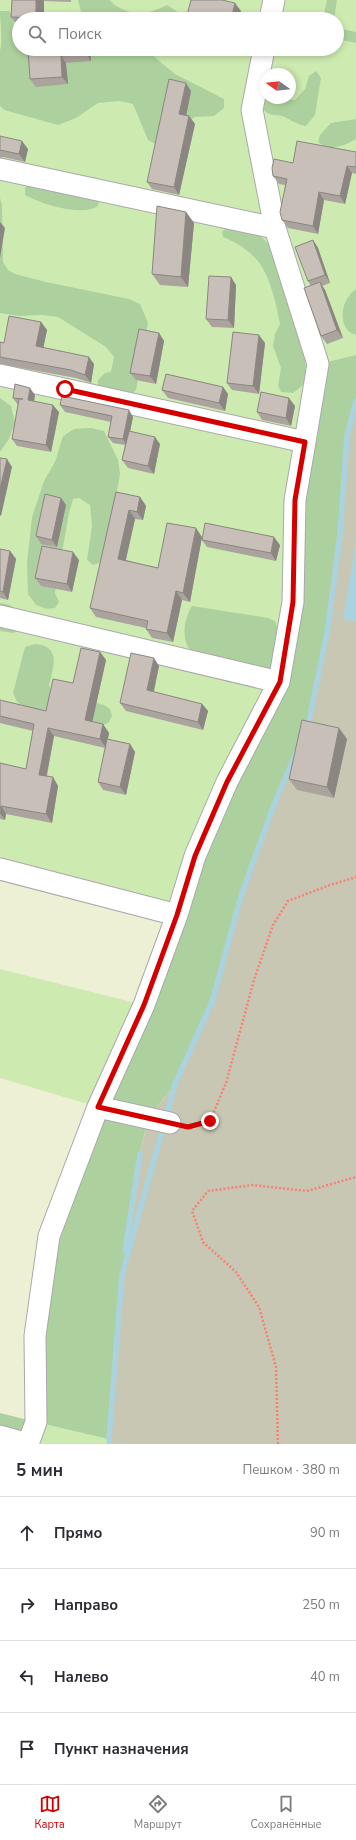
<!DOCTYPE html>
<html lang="ru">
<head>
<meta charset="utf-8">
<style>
	body { margin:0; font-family:"Nunito Sans",sans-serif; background:#f2f2f3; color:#2b2b33 }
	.compass { position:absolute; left:260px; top:68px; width:36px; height:36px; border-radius:50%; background:#fff; box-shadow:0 2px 6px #0003; rotate:285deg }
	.stop { position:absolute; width:12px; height:12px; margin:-9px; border:3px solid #d40000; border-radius:50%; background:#fff }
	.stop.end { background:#d40000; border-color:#fff; box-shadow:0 1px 4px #0008 }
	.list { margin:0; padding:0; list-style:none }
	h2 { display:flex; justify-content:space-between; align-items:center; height:52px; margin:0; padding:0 16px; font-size:17px }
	h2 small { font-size:13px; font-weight:400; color:#7c7c81 }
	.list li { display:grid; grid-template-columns:26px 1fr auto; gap:12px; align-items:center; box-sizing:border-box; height:72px; padding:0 16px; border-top:1px solid #e1e1e2 }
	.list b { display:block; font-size:15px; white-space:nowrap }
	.list em { font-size:13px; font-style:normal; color:#7c7c81 }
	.icon { flex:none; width:22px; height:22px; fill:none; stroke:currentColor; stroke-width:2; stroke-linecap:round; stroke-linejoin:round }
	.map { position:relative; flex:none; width:356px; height:1444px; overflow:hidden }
	.search { position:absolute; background:#fff; box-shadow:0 2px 6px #0003; left:12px; right:12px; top:12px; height:44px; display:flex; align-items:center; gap:10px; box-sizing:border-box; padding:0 14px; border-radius:22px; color:#7c7c81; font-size:15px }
	.sheet { height:340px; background:#fff }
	nav { display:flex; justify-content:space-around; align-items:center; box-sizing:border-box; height:56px; border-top:1px solid #e1e1e2; background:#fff; font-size:11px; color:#7c7c81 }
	nav a { display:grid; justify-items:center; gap:2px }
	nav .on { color:#d40000 }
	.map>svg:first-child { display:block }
	.construction { fill:#c7c7b4 }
	.farmland { fill:#eef0d5 }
	.grass { fill:#cdebb0; fill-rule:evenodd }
	.forest { fill:#add19e }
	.water { fill:#aad3df }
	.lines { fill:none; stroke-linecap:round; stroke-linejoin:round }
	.stream { stroke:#aad3df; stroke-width:5.5 }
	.minor-casing { stroke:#a9a9a9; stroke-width:23 }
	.path { stroke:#fa8072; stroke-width:2.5; stroke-dasharray:2 2; stroke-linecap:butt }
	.minor { stroke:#fff; stroke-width:21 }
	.wall { fill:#aba49e }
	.shaded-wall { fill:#8b8681 }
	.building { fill:#c7bfb8; stroke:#8b8681 }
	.route { stroke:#d40000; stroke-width:5 }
</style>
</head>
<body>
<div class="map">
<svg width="356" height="1444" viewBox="0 0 356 1444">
	<rect width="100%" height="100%" fill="#f2efe9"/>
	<!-- construction -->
	<path class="construction" d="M356,401v1043h-248l14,-169 18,-121 8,-36 27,-34 37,-82 30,-109 33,-91 34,-81 31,-186 7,-99z"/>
	<!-- farmland -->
	<path class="farmland" d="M0,869l177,46 -141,507 -36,22z"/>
	<!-- grass -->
	<path class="grass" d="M0,0h356v355l-38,9 -39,318 -102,233 -177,-46zM19,19h318v30h-318zM266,74h24v24h-24z
		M0,969l144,36 -46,102 -98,-29z
		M36,1422l73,17 -2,5h-79z"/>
	<!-- forest -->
	<path class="forest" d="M78,0h32c3,5 7,6 12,9 17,8 30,3 45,-4l11,7 2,7h-97z
		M327,0h10l-3,19h-11z
		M281,10l15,9h-26z
		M0,11h9l4,8 1,13 5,3v14h132l1,6 23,19 49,25v9l-10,8 -19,1 -40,27 -7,-4 -15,-36 -14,-3 -21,2 -22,15 -18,7 -54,-15 -4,-4v-56c3,-7 0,-29 0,-39z
		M337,28l19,4v11l-19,-4z
		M316,71l5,7 -6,37 -9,11c-11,-2 -14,-6 -24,-10 -3,-1 -8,0 -12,-2 -16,-6 -7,-25 -4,-37v21l29,2 10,-11 4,-13z
		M356,119v20c-12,7 -26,13 -38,3l2,-7 11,-12z
		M28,185l72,13 -2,8c-16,11 -57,-2 -73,-11v-7z
		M0,198l2,7 1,57 5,8 7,4 31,8 83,17 11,5 8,19 -12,67 -6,6 -32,-10v-6l7,-7 6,-1 3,-15 -8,-10 -48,-30 -16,-2 -23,1 -19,-3z
		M230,224l29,10 15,16 30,95 2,27 -4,14 -9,7 -12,-1 -3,-6 3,-18 -8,-22 2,-12 5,-10c-4,-21 -11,-55 -28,-69 -8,-8 -19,-14 -29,-18l-1,-5z
		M356,289v46c-17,-4 -16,-28 -7,-39 1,-3 5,-5 7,-7z
		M356,355v46l-9,35 -7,99 -13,98 -18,88 -34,81 -33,91 -30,109 -37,82 -27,34 -8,36 -18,121 -13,164 -1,5v-5l-72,-17 -36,22v-31l36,9 13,-186 128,-321 102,-233 39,-318z
		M0,398l11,8 4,16 -6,17 -9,13z
		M91,428l13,3 14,29 2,14 -13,74 -5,14 -9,3 -6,-5 5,-34 -2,-21 -11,-7 -6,1 -4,14 -14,80 4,9 -4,6 -8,1 -11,-4 -8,-11 -1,-31 5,-46 12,-36 11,-19 8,-26 11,-7z
		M0,603l10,2 9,6v18l-5,4 -14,-2z
		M192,606l76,12 7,3 4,13 -4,34 -8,3 -74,-18c-1,-2 -5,-5 -6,-8 -5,-11 -2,-29 5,-39z
		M35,644c27,2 18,23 14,42l2,4 53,15 6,4 2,7 -3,6 -7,4 -73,-17 -12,-7 -4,-9 12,-46z"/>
	<!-- water -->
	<path class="water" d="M356,541v81l-13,-3z"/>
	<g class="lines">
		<!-- stream -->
		<path class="stream" d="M306,728l3,-7 18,-88 13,-98 7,-99 9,-35
			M125,1251l15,-97
			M110,1444l-1,-5 13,-164 53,-191 37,-82 30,-109 33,-91 22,-51"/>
		<defs>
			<path id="minor" d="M270,19l4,-19
				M0,169l275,59
				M0,375l305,67 13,-78 -43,-136 -23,-118 12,-61
				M0,616l279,66 -52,100 -32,74 -18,59 -33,90 -46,102 -49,129 -14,100 1,86 -8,22
				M279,682l14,-80 2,-102 10,-58
				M0,869l177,46
				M98,1107l72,16
				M0,1436l28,8"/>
		</defs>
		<!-- minor casing -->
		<use href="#minor" class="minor-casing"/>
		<!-- path -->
		<path class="path" d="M188,1126l22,-5 16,-38 28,-103 19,-55 15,-24 42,-16 26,-8
			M278,1444l-2,-77 -17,-60 -23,-35 -33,-30 -11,-31 16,-20 44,-6 55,6 49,-14"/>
		<!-- minor -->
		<use href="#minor" class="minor"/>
	</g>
	<!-- wall -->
	<path class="wall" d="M12,0h59v2l-27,-1v18h-25v9l-8,-11z
		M28,49h62l1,12 -25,2 2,21 -32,3 -6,-8z
		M186,49h26l-2,6 -23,-5z
		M191,91l-5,24 3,1 6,8 -16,71 -27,-6 -5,-7z
		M0,136l28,13 -3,13 -22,-5 -3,1z
		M356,152v22l-4,-1 -7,31 -21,-4 -6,34 -30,-6 -6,-8 3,-35 -6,-1 -6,-8z
		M186,212l8,11 -6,64 -28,-2 -8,-11z
		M313,240l5,8 12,35 -8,3 3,4 18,48 -16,6 -6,-8 -10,-50 -3,-5z
		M236,285l-2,43 -22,-1 -6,-8z
		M41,322l6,8 -4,18 51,16 -3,19 -15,-5 -76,-14v-22l4,1z
		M159,333l5,8 -8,43 -20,-4 -6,-7z
		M265,343l-6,51 -27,-4 -5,-7z
		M223,387l5,7 -3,17 -57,-13 -6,-8z
		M35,395l-1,6 25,11 -8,40 -34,-6 -5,-7 6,-34 -5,-7z
		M60,405l73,12 -3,14 30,13 -6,30 -26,-6 -6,-8 3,-15 -12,-2 -5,-6 3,-15 -46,-10z
		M295,406l-4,20 -29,-6 -5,-8z
		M116,492l24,5 6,9 -3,14 -8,-1 -9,41 32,8 44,-31 -12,65 -8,-2 -9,42 -21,-4 -6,-9v-1l-50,-11 -6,-9z
		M61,498l5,7 -9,42 -16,-3 -5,-8z
		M202,540l78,5 -4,16 -69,-14z
		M0,549l10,2 6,8 -8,41 -8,-2z
		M79,560l-7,32 -31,-6 -6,-8z
		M100,652l6,8 -14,62 11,2 6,9 -1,6 22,5 5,8 -9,43 -23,-5 -5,-8 7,-34 -51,-12 -7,40 11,10 -6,37 -46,-9 -1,6 -5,-1v-56l26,6 7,-38 -33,-8v-23l46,11 27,-28z
		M159,666l-5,26 48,12 6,7 -5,19 -77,-19 -6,-8z
		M347,739l-13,59 -37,-8 -8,-11z"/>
	<!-- shaded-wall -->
	<path class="shaded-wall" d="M36,0h7l1,1v18h-8z
		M235,3l6,8 -2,8h-8z
		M86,49h4l1,12 -5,-8z
		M205,49h7l-2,6z
		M61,56l5,7 2,21 -6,-7z
		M186,83l5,8 -6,31 -6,-8z
		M189,116l6,8 -16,71 -5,-8z
		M22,141l6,8 -3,13 -6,-8z
		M347,166l5,7 -7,31 -5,-8z
		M319,192l5,8 -6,34 -5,-8z
		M186,212l8,11 -6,64 -7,-10z
		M0,222l5,6 -5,30z
		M313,240l5,8 12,35 -5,-8z
		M231,277l5,8 -2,43 -6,-8z
		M320,282l5,8 18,48 -6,-8z
		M41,322l6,8 -5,24 -6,-8z
		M159,333l5,8 -8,43 -6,-8z
		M259,335l6,8 -6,51 -6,-8z
		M89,357l5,7 -3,19 -6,-8z
		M223,387l5,7 -3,17 -6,-8z
		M30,388l5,7 -2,13 -5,-8z
		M289,398l6,8 -4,20 -5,-8z
		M53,405l6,7 -8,40 -5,-7z
		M129,410l4,7 -6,29 -4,-7z
		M155,437l5,7 -6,30 -6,-8z
		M7,459l5,8 -11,49 -1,-1v-26z
		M140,497l6,9 -3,14 -6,-8z
		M61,498l5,7 -9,42 -5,-7z
		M129,510l6,9 -11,48 -6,-8z
		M196,528l6,9 -12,65 -7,-9z
		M274,537l6,8 -4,16 -5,-8z
		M10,551l6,8 -8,41 -5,-8z
		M73,552l6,8 -7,32 -5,-8z
		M176,591l6,9 -9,42 -6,-9z
		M100,652l6,8 -15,68 -6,-8z
		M154,658l5,8 -7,32 -5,-8z
		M202,704l6,7 -5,19 -5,-8z
		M103,724l6,9 -3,15 -6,-9z
		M48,728l6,8 -9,47 -6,-8z
		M339,728l8,11 -13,59 -7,-11z
		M130,744l5,8 -9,43 -6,-8z
		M53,777l5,9 -6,37 -6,-9z
		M1,806l5,8 -1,6 -5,-7z"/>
	<!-- building -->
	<path class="building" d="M12,0h24v18l-25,-1z
		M191,0h31l13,3 -4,16h-12l-7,-2 -1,2h-25z
		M28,49h58v4l-25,3 1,21 -32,2z
		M169,79l17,4 -7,31 10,2 -15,71 -27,-5z
		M0,136l22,5 -3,13 -19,-4z
		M297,141l59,11v15l-9,-1 -7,30 -21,-4 -6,34 -31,-6 -2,-8 7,-33 -14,-3 -1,-8 2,-9 19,4z
		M157,206l29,6 -5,65 -29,-3z
		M313,240l12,35 -17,6 -13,-34z
		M209,276l22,1 -3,43 -22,-1z
		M320,282l17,48 -16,6 -17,-48z
		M9,316l32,6 -5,24 53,11 -4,18 -14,-5 -71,-13v-15l4,1z
		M139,329l20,4 -9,43 -20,-3z
		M233,332l26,3 -6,51 -26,-3z
		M166,374l57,13 -4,16 -57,-13z
		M15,384l15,4 -2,12 25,5 -7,40 -34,-6 7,-40h4l-10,-1z
		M261,392l28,6 -3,20 -29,-6z
		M62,396l67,14 -6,29 -15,-2 4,-21 -52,-11z
		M129,431l26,6 -7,29 -26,-6z
		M0,458l7,1 -7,30z
		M116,492l24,5 -3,15 -8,-2 -11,49 40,9 9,-45 29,5 -13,65 -7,-2 -9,42 -21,-4 2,-8 -58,-13z
		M45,494l16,4 -9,42 -16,-4z
		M205,523l69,14 -3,16 -69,-13z
		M42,546l31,6 -6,32 -32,-6z
		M0,549l10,2 -7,41 -3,-1z
		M81,648l19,4 -15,68 18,4 -3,15 -52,-11 -9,47 14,2 -7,37 -45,-8 -1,3v-46l26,6 8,-45 -34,-8v-16l46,11 7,-32 20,4z
		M131,653l23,5 -7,32 55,14 -4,18 -78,-19z
		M302,720l37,8 -12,59 -38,-8z
		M107,739l23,5 -10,43 -22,-5z"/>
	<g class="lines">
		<!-- route -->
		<path class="route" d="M65,389l240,53 -10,58 -2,102 -13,80 -53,100 -32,74 -18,59 -33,90 -46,102 90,20 22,-6"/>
	</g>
</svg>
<svg class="compass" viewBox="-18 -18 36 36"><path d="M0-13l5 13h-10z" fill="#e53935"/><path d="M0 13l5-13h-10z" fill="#7c7c81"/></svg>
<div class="stop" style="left:65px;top:389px"></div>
<div class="stop end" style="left:210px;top:1121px"></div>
<div class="search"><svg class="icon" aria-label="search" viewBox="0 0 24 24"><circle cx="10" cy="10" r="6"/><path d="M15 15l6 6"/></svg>Поиск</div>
</div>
<section class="sheet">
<h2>5 мин<small>Пешком · 380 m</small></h2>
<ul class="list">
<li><svg class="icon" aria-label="ahead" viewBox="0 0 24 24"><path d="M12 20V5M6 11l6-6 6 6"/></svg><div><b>Прямо</b></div><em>90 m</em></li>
<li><svg class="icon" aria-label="right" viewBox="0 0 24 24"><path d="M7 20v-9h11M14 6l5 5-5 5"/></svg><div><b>Направо</b></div><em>250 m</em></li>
<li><svg class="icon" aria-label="left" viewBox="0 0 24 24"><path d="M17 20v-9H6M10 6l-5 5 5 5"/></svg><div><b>Налево</b></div><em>40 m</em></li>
<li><svg class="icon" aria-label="arrive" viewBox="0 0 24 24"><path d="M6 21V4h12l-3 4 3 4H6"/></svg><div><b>Пункт назначения</b></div></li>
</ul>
</section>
<nav>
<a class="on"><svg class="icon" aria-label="map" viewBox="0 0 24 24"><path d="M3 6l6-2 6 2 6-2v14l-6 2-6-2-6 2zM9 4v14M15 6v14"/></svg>Карта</a>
<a><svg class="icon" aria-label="directions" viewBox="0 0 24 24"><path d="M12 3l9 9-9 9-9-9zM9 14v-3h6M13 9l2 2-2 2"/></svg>Маршрут</a>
<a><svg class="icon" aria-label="saved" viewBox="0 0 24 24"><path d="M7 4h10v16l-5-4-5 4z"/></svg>Сохранённые</a>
</nav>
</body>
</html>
